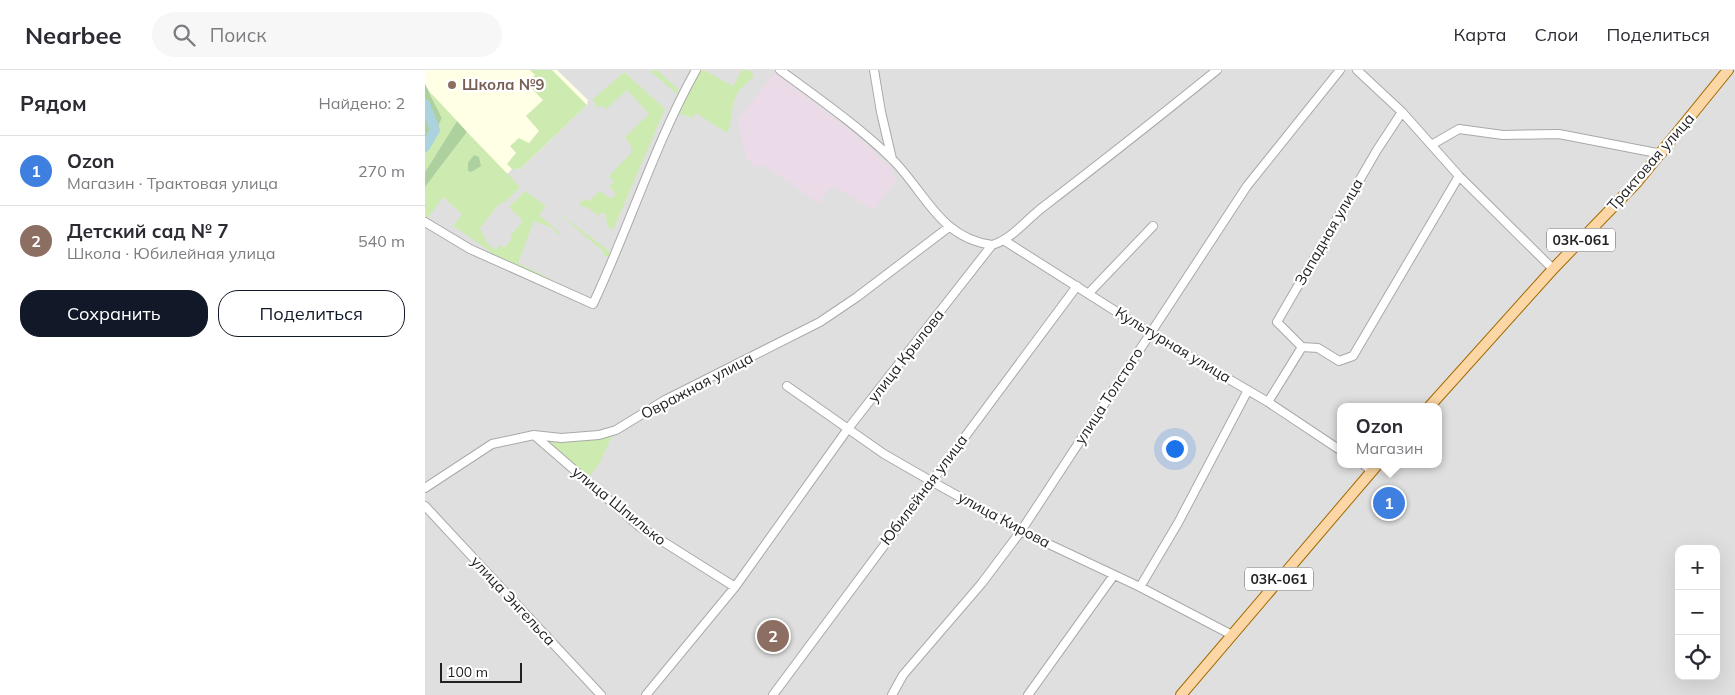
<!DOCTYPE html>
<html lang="ru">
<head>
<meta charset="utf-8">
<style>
	body { margin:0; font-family:Mulish,sans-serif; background:#f7f7f7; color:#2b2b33 }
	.controls { position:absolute; right:15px; bottom:15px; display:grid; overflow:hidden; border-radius:10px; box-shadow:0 5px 20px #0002 }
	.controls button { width:45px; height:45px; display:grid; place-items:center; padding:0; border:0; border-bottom:1px solid #e1e1e2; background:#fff; color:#2b2b33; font:25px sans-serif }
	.scale { position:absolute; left:15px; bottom:12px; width:82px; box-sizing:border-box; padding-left:5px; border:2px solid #222; border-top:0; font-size:14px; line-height:18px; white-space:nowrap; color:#222; -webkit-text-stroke:4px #fff; paint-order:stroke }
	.you { position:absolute; left:749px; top:378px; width:18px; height:18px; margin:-12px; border:4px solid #fff; border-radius:50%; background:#1a73e8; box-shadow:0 0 0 8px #1a73e833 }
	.badge { display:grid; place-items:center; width:32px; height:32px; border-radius:50%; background:#111827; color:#fff; font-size:16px; font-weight:700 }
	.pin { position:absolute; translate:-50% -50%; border:2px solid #fff; box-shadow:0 1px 5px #0006 }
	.popup { position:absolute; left:912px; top:333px; width:105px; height:65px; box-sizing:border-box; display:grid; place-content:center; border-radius:10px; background:#fff; filter:drop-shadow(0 1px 4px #0005); font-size:16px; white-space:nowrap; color:#7c7c81 }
	.popup b { font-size:19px; color:#2b2b33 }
	.popup::after { content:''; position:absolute; left:50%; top:100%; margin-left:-10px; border:10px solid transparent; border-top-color:#fff }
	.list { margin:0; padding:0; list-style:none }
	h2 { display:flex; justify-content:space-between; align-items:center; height:65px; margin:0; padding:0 20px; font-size:21px }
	h2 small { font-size:16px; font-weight:400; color:#7c7c81 }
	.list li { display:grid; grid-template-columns:32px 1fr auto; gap:15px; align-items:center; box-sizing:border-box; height:70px; padding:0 20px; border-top:1px solid #e1e1e2 }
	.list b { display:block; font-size:19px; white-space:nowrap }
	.list p { margin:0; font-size:16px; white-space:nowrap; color:#7c7c81 }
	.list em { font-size:16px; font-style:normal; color:#7c7c81 }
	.actions { display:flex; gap:10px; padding:15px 20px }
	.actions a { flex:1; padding:11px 0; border:1px solid #111827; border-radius:20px; text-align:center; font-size:18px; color:#111827 }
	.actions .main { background:#111827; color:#fff }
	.icon { flex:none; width:28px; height:28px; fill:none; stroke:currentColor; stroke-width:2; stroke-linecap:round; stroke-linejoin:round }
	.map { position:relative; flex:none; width:1310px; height:625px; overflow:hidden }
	header { display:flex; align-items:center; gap:30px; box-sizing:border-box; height:70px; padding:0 25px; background:#fff; border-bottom:1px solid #e1e1e2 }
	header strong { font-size:24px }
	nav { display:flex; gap:28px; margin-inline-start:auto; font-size:18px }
	.search { width:350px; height:45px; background:#f7f7f7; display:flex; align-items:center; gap:12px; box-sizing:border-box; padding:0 18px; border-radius:28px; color:#7c7c81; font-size:19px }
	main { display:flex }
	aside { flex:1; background:#fff }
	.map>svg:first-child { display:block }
	.residential { fill:#e0dfdf; fill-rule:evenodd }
	.industrial { fill:#ebdbe8 }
	.education { fill:#ffffe5 }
	.grass { fill:#cdebb0 }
	.forest { fill:#add19e }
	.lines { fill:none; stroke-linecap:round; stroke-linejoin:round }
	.river { stroke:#aad3df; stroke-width:10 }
	.minor-casing { stroke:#a9a9a9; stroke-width:10 }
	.major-casing { stroke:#a06b00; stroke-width:12 }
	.minor { stroke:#fff; stroke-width:8 }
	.major { stroke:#fcd6a4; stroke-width:10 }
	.education-dot { fill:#8d6e63; stroke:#fff; stroke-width:2 }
	.labels { text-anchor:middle; stroke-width:4.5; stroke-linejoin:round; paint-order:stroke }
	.shield { fill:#fff; stroke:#646464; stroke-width:1 }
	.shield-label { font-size:14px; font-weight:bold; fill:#222 }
	.education-label { font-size:15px; font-weight:bold; fill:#785e54; stroke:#fff; text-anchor:start }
	.street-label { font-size:15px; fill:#222; stroke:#fff }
</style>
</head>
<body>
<header>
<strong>Nearbee</strong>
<div class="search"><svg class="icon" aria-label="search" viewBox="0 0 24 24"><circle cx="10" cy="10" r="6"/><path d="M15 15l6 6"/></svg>Поиск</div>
<nav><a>Карта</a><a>Слои</a><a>Поделиться</a></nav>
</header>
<main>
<aside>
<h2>Рядом<small>Найдено: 2</small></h2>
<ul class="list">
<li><span class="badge" style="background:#3f7fe0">1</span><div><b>Ozon</b><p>Магазин · Трактовая улица</p></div><em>270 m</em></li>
<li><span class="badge" style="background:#8d6e63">2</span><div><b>Детский сад № 7</b><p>Школа · Юбилейная улица</p></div><em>540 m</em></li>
</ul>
<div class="actions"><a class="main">Сохранить</a><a>Поделиться</a></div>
</aside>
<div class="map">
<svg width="1310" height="625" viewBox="0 0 1310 625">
	<rect width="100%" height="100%" fill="#f2efe9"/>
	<!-- residential -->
	<path class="residential" d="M0,0h1310v625h-1310zM915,337h98v57h-98zM1254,479h37v127h-37z"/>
	<!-- industrial -->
	<path class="industrial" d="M350,3l85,65 31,31 5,12 -22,29 -42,-24 -13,17 -58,-39 -3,4 -12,-9 -8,-40z"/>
	<!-- education -->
	<path class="education" d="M0,0h132l31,30 -1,5 -68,65 -2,-2 -5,1 -5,5 -73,1 -9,-7v-15l13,-23 -9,-39 -4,-7z"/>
	<!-- grass -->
	<path class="grass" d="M105,0h22l35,35 -68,65 -2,-2 -4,2 -6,-6 9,-11 -6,-7 9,-8 10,5 10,-12 -13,-15 17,-16 -17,-17 9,-8z
		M232,0l22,20 -2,4 -27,-23z
		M275,0h4l29,16 9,-16h7l5,6c-5,6 -13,11 -17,18 -7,13 -4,26 -10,39l-31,-20 -3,5 -16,-5z
		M199,2l41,37 -52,121 -6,-4 -1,-11 -4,-3 -3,4 -14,-10 -4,1 -2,-2 5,-6 5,2 11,-10 10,8 6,-5 -7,-8 5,-4 -5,-6 22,-23v-7l-6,-9 24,-23 -22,-24 -21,19 -5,-4 -3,3 -3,-3 1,-2 -4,-3z
		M4,21l28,30 -32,51v-19l17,-35z
		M42,62l53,55 -15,15 -6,2 -19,24 7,15 9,7 4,-5 4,3 8,-9 -2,-3 13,-15 -14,-14 16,-16 21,15 -7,9 21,18 -1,2 -7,-7 -18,-7 -16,42 33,16 1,4 -64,-28 2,-4 -37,-25 9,-12 -19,-17 -18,25v-35z
		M128,139l51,38 6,5v5l-6,-1v-4z
		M188,364l-13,28 -13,18 -44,-41 37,2z"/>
	<!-- forest -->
	<path class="forest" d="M0,14l17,34 -17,35z
		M32,51l10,11 -42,55v-15z
		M49,85l5,2 2,9 -10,6 -3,-1v-8z"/>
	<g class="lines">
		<!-- river -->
		<path class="river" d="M0,34l10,26 -10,17"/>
		<defs>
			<path id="minor" d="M355,0c38,28 77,55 111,88 34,33 48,80 101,87
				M449,0l7,42 11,47
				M932,0l45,42 57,64 94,93
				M1008,74l26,-15 44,6 56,-1 103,20
				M0,152l45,27 123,55c36,-76 62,-161 103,-234
				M580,171l145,92 118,69 72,48
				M664,223l64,-67
				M877,277l16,1 21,13 14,-5 106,-180
				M362,316l97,68 47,27 90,50 119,56 92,48
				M843,332l34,-55 -25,-25 100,-172 25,-38
				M109,365l106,92 95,60
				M938,394l9,7
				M0,418l67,-44 42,-9 27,3 38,-3 17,-5 49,-30 155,-78 37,-25 92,-70
				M0,436l176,189
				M715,517l38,-64 70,-133
				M221,625l89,-108 112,-157 145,-185c20,-6 34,-25 51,-38 59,-45 117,-91 174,-137
				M348,625l304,-409
				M467,625l11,-20 79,-92 39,-52 226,-345 93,-116
				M603,625l86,-120"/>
			<path id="major" d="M1004,337l124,-138 84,-87 91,-112
				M756,625l197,-231"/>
		</defs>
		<!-- minor casing -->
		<use href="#minor" class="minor-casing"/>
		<!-- major casing -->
		<use href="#major" class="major-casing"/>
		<!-- minor -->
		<use href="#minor" class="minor"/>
		<!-- major -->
		<use href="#major" class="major"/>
	</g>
	<!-- markers -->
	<circle class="education-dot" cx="27" cy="15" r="5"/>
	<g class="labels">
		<!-- shield labels -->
		<g class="shield">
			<rect x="1122" y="158.5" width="68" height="23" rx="4"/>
			<rect x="820" y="497.5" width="68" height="23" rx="4"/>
		</g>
		<g class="shield-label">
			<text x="1156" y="175">03К-061</text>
			<text x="854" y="514">03К-061</text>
		</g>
		<!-- education labels -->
		<g class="education-label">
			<text x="37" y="20">Школа №9</text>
		</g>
		<!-- street labels -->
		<g class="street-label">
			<text transform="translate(1226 92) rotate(-49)" y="5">Трактовая улица</text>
			<text transform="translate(904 162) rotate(-60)" y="5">Западная улица</text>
			<text transform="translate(748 275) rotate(31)" y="5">Культурная улица</text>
			<text transform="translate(481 286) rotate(-52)" y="5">улица Крылова</text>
			<text transform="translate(272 316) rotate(-28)" y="5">Овражная улица</text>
			<text transform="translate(684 326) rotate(-57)" y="5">улица Толстого</text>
			<text transform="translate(499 420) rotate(-53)" y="5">Юбилейная улица</text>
			<text transform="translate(194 436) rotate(39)" y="5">улица Шпилько</text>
			<text transform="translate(579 450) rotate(28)" y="5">улица Кирова</text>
			<text transform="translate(88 531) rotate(47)" y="5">улица Энгельса</text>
		</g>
	</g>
</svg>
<div class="controls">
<button>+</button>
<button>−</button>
<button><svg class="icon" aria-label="locate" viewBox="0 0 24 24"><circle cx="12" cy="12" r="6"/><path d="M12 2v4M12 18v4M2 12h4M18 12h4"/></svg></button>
</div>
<div class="scale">100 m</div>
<div class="you"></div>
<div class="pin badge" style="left:964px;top:433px;background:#3f7fe0">1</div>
<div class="popup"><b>Ozon</b>Магазин</div>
<div class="pin badge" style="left:348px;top:566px;background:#8d6e63">2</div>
</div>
</main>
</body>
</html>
